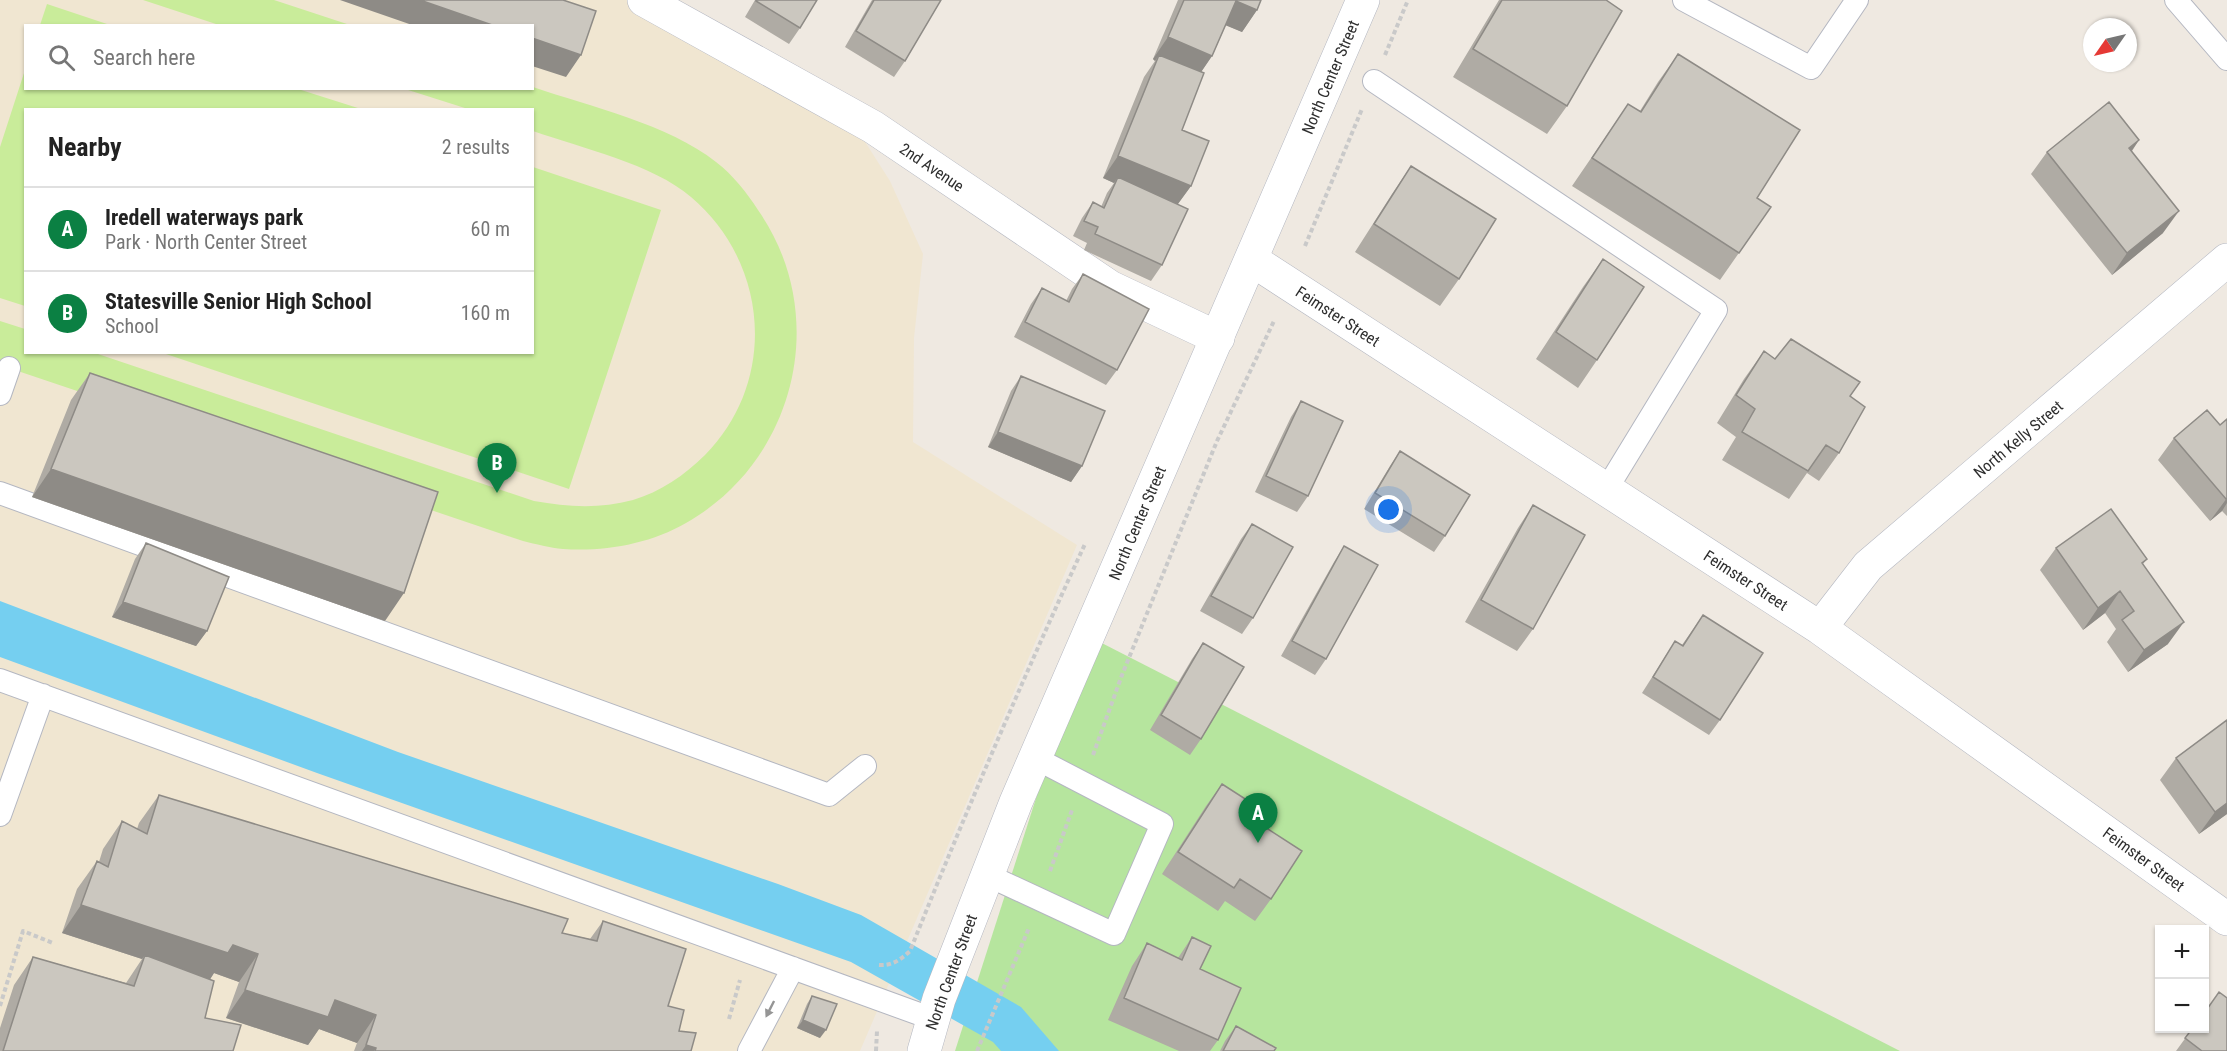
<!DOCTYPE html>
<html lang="en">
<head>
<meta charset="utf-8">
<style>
	body { margin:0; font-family:"Roboto Condensed",sans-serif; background:#f6f6f6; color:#222 }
	.controls { position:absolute; right:18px; bottom:18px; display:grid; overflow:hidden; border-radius:0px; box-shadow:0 2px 4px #0004 }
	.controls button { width:54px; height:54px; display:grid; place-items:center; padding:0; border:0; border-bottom:2px solid #e0e0e0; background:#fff; color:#222; font:30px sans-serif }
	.compass { position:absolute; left:2083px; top:18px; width:54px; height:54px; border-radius:50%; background:#fff; box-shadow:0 2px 4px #0004; rotate:236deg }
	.you { position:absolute; left:1389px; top:510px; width:21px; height:21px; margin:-15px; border:4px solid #fff; border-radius:50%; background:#1a73e8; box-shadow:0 0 0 9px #1a73e833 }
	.badge { display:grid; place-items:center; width:39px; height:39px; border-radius:50%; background:#0b8043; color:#fff; font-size:20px; font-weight:700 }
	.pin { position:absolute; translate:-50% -50px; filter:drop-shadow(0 2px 3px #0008) }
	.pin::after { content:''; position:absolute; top:32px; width:21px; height:18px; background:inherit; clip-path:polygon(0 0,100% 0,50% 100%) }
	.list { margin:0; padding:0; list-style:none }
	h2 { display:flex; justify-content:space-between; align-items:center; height:78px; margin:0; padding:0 24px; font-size:26px }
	h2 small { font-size:20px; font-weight:400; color:#767676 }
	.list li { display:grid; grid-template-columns:39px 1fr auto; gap:18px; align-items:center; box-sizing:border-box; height:84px; padding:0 24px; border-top:2px solid #e0e0e0 }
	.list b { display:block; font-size:22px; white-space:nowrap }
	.list p { margin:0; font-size:20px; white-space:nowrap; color:#767676 }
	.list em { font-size:20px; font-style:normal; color:#767676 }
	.icon { flex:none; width:33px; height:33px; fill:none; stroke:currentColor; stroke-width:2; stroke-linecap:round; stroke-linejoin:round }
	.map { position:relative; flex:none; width:2227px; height:1051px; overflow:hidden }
	.search { position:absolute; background:#fff; box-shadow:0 2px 4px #0004; left:24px; top:24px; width:510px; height:66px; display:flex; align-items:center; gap:15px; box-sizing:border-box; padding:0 21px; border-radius:0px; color:#767676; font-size:22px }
	.panel { position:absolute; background:#fff; box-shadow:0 2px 4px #0004; left:24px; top:108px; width:510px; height:246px; border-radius:0px }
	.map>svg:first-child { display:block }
	.education { fill:#f0e6d1; fill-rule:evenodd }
	.green { fill:#b6e59e }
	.pitch { fill:#c9ec9a }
	.water { fill:#75cff0 }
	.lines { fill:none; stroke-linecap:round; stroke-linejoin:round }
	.lane-casing { stroke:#b4b7c1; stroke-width:24 }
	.street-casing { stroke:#b4b7c1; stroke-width:34 }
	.secondary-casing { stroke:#b4b7c1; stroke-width:34 }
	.path { stroke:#c9c9c9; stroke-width:4; stroke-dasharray:4.5 3; stroke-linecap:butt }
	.lane { stroke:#fff; stroke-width:22 }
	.street { stroke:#fff; stroke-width:33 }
	.secondary { stroke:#fff; stroke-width:33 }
	.wall { fill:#afaba4 }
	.shaded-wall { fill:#8e8b86 }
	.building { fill:#cbc7bf; stroke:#8e8b86; stroke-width:1.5 }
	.oneway { fill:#969696 }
	.labels { text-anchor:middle; stroke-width:6; stroke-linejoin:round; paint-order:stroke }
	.street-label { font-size:16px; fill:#2e2e2e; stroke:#fff }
</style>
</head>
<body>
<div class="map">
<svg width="2227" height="1051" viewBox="0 0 2227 1051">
	<rect width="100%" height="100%" fill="#efe9e1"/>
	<!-- education -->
	<path class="education" d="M0,0h644l202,112 44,69 33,73 -9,84 -1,104 164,103 -217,506h-860zM26,26h506v62h-506zM26,110h506v242h-506z"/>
	<!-- green -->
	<path class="green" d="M1088,636l812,415h-945z"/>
	<!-- pitch -->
	<path class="pitch" d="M143,0h131l76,25h-131z
		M47,4l63,21h-70z
		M25,70l1,18 272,1 63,20 -335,1 -1,196 -25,-8v-151z
		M533,87c58,20 135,37 183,75 17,13 31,31 42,48 73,104 39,250 -72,313 -36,21 -82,29 -123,26 -13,-1 -27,-5 -40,-8l-523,-176v-44l25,8 1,23 69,1 439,148c34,6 65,8 99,-1 27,-8 52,-25 72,-45 73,-74 64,-192 -14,-258 -38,-33 -110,-49 -158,-66l-1,-21 -64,-1 -63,-20z
		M533,167l128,43 -92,279 -406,-136 369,-1z"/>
	<!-- water -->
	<path class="water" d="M0,601l398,151 380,132 83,31 160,92 38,44h-58l-8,-9 -142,-80 -534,-189 -317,-116z"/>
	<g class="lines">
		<defs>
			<path id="lane" d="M1684,0l127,68 46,-68
				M2176,0l51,59
				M1374,81l342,229 -110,180
				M0,394l9,-26
				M0,493l829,302 36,-29
				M0,680l933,339
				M0,815l43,-120
				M987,875l127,59 48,-110 -127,-66
				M749,1051l44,-83"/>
			<path id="street" d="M644,0l229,127 237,160 108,51
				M1252,260l568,368 407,291
				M1820,628l48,-62 359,-306"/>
			<path id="secondary" d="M924,1051l15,-52 77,-197 347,-802"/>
		</defs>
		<!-- lane casing -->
		<use href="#lane" class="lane-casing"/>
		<!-- street casing -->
		<use href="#street" class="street-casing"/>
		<!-- secondary casing -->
		<use href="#secondary" class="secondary-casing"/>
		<!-- path -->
		<path class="path" d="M1385,55l23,-55
			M1305,246l57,-137
			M1093,755l29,-80 95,-234 57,-120
			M1050,871l22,-61
			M879,965c13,1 21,-5 31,-14 55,-137 113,-273 175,-407
			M0,1006l23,-75 30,12
			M729,1019l11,-39
			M876,1051l1,-20
			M977,1051l52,-123"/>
		<!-- lane -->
		<use href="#lane" class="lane"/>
		<!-- street -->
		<use href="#street" class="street"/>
		<!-- secondary -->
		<use href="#secondary" class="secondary"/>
	</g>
	<!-- wall -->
	<path class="wall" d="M755,0h62l-17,28 -11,16 -44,-27z
		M872,0h69l-36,61 -11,16 -49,-30z
		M1178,0h83l-4,10 -15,22 -16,-7 -14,31 -11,16 -19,58 9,56 -14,19 -15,60 -11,16 -67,-31 3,-7 -14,-7 9,-18 11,-16 8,5 6,-14 7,-10 -11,-5 41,-101 11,-16 -2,-2z
		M1499,0h107l-39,106 -20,28 -94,-57z
		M1678,54l79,144 14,9 -51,73 -148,-94 56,-82 12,7 18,-29z
		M2139,140l-7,11 31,82 -51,42 -81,-101 16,-22z
		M1411,166l48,113 -19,27 -85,-54 37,-58z
		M1603,259l-6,101 -19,28 -42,-29 47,-72z
		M1083,274l34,96 -11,15 -92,-48 17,-33 11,-16 24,13 6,-12z
		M1764,351l11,8 75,37 -11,57 -20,28 -12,-8 -18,26 -67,-39 14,-23 -19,-14 27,-44z
		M90,373l295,248 -353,-124 39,-97z
		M1021,376l61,90 -11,16 -83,-35 23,-56z
		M1301,401l7,95 -11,16 -42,-20 36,-75z
		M2227,419v97l-5,-5 -12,10 -52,-61 16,-22 46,-13z
		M1400,451l45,85 -11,16 -70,-43 26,-43z
		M1533,505v124l-16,22 -52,-29 53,-94z
		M1252,524l1,94 -11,16 -42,-23 41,-72z
		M146,543l61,88 -11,15 -84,-29 23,-58z
		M1344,546l-18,113 -11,16 -34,-19 53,-94z
		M2056,548l91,11 -4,5 25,80 -40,28 -21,-30 9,-13 -11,-16 -22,17 -43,-60z
		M1703,615l17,105 -11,15 -67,-42 33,-52 7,4z
		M1203,643l-2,96 -11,16 -40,-25 42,-71z
		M2227,720v94l-28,20 -39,-54 16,-22z
		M1222,784l21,29 28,86 -16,22 -30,-20 -7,10 -56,-37 44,-68z
		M159,795l403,138 28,6 13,-18 65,85 11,25 12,20h-337l3,-8 -38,-14 -11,16 -82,-27 13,-36 -25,-9 -4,6 -5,39 28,33h-233v-23l14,-43 19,-28 93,26 16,-24 -80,-26 15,-44 20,-28 2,1 4,-13 19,-28 15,8 2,-6z
		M1192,937l26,103 -8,11h-31l-71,-31 24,-54 15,-23 31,15z
		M812,996l8,42 -23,-10 10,-24z
		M1236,1026l38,25h-54l5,-10z
		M2192,1029l35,22h-51z"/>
	<!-- shaded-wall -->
	<path class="shaded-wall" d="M340,0h80l75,26h-80z
		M1236,1l21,9 -15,22 -22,-9z
		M1168,37l44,19 -15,22 -38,-23 -4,6 -2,-2z
		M532,38l49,17 -15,22 -34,-11z
		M2139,140l-15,22 5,-14z
		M1118,156l73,30 -16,22 -57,-31 -4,6 -11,-5z
		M2179,211l-16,22 -51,42 15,-22z
		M998,432l84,34 -11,16 -83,-35z
		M51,469l353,124 -19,28 -353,-124z
		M2227,498v5l-5,8 -12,10z
		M2120,591l-15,22 -22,17 15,-22z
		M123,602l84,29 -11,15 -84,-29z
		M2184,622l-16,22 -40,28 16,-22z
		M2227,803v11l-28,20 16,-22z
		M81,905l152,40 25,9 -19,28 -25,-9 -5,8 -64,-26 -3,4 -80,-26z
		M245,990l90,10 41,15 -19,28 -38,-14 -11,16 -82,-27z
		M803,1020l23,10 -6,8 -23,-10z
		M366,1045l10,3 -2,3h-12z"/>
	<!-- building -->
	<path class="building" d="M420,0h143l33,11 -15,44 -49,-17v-12h-37z
		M756,0h61l-17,28 -44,-27z
		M874,0h67l-36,61 -49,-30z
		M1184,0h77l-4,10 -21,-9 -24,55 -44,-19z
		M1502,0h104l16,11 -55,95 -94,-57z
		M1678,54l122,76 -43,68 14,9 -32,46 -147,-95 36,-54 13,8z
		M1159,55l45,18 -22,57 27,11 -18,45 -73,-30z
		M2109,102l30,38 -10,8 50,63 -52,42 -80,-101z
		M1411,166l85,53 -37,60 -85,-55z
		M1118,177l70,32 -26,56 -67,-31 3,-7 -14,-6 9,-19 11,6z
		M1603,259l41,28 -47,73 -41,-28z
		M1083,274l66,35 -32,61 -92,-48 17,-34 27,14z
		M1791,339l69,43 -10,14 15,11 -26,46 -13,-8 -18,26 -66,-39 13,-23 -19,-14 28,-44 11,8z
		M90,373l348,119 -34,101 -353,-124z
		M1021,376l84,35 -23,55 -84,-34z
		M1301,401l42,20 -35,75 -42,-20z
		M2207,410l13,15 7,-6v79l-1,1 -52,-61z
		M1400,451l70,44 -25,41 -70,-43z
		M1533,505l52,30 -52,94 -52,-29z
		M2111,509l36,50 -5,4 42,59 -40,28 -22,-30 12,-9 -14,-20 -22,17 -42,-60z
		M1252,524l41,23 -40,71 -42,-22z
		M146,543l83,34 -22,54 -84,-29z
		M1344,546l34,19 -52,94 -34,-18z
		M1703,615l60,38 -43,67 -67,-43 22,-36 8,5z
		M1203,643l41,24 -43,72 -40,-24z
		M2227,720v83l-12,9 -39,-54z
		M1222,784l28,18 -7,11 59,38 -31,48 -31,-20 -6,9 -56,-36z
		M159,795l409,124 -6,14 35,8 6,-20 83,28 -18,57 16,4 -5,21 17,2 -5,18h-316l1,-3 -10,-3 10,-30 -41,-15 -7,17 -83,-27 13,-36 -25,-9 -5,8 -147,-48 16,-44 11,6 14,-46 25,13z
		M1192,937l19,9 -11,23 41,19 -23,52 -94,-42 23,-55 35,17z
		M145,955l69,26 -9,37 36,7 -8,26h-230l30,-94 101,29z
		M2219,992l8,6v53h-25l-17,-13 7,-9h13v-17z
		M812,996l25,8 -11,26 -23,-10z
		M1236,1026l40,22 -2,3h-51z"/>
	<!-- one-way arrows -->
	<defs><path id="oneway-solid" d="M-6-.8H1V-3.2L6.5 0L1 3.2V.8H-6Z" transform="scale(1.5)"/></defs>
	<use class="oneway" href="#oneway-solid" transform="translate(770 1009) rotate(117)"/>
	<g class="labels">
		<!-- street labels -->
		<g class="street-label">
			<text transform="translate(1330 77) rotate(-67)" y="6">North Center Street</text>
			<text transform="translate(932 167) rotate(34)" y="6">2nd Avenue</text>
			<text transform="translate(1338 316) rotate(33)" y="6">Feimster Street</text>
			<text transform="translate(2018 439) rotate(-40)" y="6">North Kelly Street</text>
			<text transform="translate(1137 523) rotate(-67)" y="6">North Center Street</text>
			<text transform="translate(1746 580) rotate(33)" y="6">Feimster Street</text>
			<text transform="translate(2144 859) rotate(36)" y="6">Feimster Street</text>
			<text transform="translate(951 972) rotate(-70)" y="6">North Center Street</text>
		</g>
	</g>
</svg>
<div class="controls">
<button>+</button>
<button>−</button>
</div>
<svg class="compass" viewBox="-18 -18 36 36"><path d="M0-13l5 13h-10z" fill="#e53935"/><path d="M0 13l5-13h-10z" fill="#767676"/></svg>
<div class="you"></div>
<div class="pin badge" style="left:1258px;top:843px">A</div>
<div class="pin badge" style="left:497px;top:493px">B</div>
<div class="search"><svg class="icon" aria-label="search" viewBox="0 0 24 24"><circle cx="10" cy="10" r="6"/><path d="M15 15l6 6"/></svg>Search here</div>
<section class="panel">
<h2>Nearby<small>2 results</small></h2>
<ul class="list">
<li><span class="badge">A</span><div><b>Iredell waterways park</b><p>Park · North Center Street</p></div><em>60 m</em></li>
<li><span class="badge">B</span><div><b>Statesville Senior High School</b><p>School</p></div><em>160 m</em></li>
</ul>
</section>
</div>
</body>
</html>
